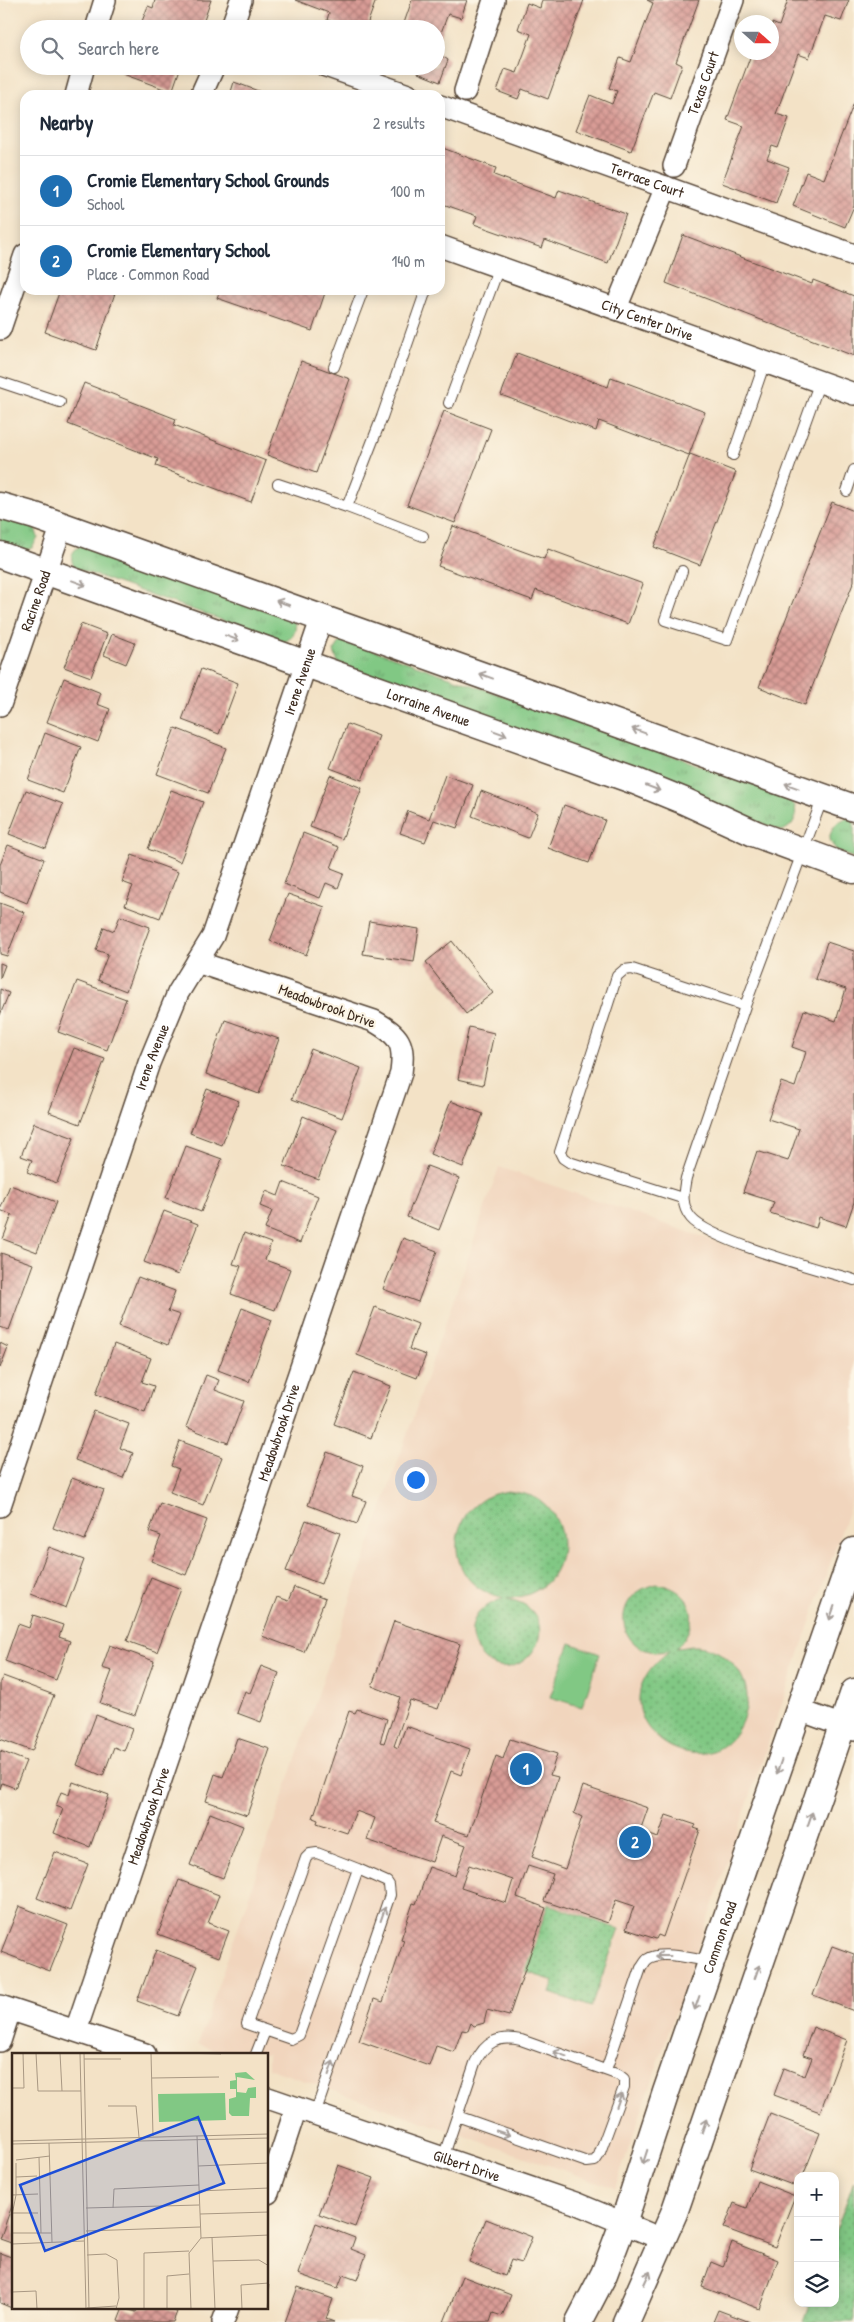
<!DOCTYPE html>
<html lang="en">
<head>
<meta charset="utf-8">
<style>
	body { margin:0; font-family:"Patrick Hand",sans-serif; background:#f2f2f3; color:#1f2937 }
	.controls { position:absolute; right:15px; bottom:15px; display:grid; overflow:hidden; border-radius:10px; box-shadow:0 2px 12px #0003 }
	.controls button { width:45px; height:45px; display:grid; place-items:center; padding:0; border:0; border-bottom:1px solid #e0e1e3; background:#fff; color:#1f2937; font:25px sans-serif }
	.compass { position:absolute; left:734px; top:15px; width:45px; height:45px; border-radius:50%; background:#fff; box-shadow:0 2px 12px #0003; rotate:111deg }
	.you { position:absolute; left:415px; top:1479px; width:18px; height:18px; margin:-12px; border:4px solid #fff; border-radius:50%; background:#1a73e8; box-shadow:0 0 0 8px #1a73e833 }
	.badge { display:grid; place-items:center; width:32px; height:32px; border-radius:50%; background:#1f6fb2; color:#fff; font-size:16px; font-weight:700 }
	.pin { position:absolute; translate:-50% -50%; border:2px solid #fff; box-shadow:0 1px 5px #0006 }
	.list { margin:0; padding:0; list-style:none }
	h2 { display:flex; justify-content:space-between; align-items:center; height:65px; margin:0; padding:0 20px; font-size:21px }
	h2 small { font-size:16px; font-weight:400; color:#747a83 }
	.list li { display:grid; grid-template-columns:32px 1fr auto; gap:15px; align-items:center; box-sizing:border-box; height:70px; padding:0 20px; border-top:1px solid #e0e1e3 }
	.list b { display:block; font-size:19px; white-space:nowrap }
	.list p { margin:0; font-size:16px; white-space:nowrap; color:#747a83 }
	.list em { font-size:16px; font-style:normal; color:#747a83 }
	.icon { flex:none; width:28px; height:28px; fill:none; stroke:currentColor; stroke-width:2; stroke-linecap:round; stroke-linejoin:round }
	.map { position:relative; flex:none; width:854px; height:2322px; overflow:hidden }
	.search { position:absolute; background:#fff; box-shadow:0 2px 12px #0003; left:20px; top:20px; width:425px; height:55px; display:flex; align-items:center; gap:12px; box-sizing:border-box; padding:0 18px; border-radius:28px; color:#747a83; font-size:19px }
	.panel { position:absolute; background:#fff; box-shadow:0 2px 12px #0003; left:20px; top:90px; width:425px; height:205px; border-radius:15px }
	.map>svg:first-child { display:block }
	.built { fill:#f1d5bd }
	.grass { fill:url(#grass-tufts); stroke:#5e7951 }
	.park { fill:url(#park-dots); stroke:#5e7951 }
	.pitch { fill:#81c884; stroke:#5e7951 }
	.building { fill:url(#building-cross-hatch); fill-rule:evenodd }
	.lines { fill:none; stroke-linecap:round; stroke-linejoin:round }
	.service-casing { stroke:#574637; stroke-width:12 }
	.minor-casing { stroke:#574637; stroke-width:24 }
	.tertiary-casing { stroke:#574637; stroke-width:29 }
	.service { stroke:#fff; stroke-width:10 }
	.minor { stroke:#fff; stroke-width:21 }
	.tertiary { stroke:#fff; stroke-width:26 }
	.oneway { stroke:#a79f9a }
	.labels { text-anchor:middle; stroke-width:4.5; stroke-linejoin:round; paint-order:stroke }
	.street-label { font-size:15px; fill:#3b2a1e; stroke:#fcf5e5 }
	.inset-road { fill:none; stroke:#a99883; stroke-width:1 }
	.view { fill:#1d4ed8; fill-opacity:0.15; stroke:#1d4ed8; stroke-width:2.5 }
	.inset-edge { fill:none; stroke:#3b2a1e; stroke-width:2.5 }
</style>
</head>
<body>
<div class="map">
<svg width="854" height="2322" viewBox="0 0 854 2322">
	<defs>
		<pattern id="grass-tufts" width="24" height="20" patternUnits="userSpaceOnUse" patternTransform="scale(1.25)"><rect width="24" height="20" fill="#81c884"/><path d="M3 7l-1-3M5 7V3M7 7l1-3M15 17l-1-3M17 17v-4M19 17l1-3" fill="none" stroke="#6ba36b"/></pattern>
		<pattern id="park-dots" width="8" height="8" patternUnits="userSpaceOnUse" patternTransform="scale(1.25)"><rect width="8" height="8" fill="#81c884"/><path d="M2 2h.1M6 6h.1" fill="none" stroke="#6ba36b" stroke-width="1.8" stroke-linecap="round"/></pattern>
		<pattern id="building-cross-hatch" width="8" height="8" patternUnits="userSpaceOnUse" patternTransform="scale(1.25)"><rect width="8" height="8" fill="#d99c96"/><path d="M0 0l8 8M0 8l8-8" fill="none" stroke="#b17f7a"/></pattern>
	</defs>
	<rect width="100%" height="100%" fill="#fcf5e5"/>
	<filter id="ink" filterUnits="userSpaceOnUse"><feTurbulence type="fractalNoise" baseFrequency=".02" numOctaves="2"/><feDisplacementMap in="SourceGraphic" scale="10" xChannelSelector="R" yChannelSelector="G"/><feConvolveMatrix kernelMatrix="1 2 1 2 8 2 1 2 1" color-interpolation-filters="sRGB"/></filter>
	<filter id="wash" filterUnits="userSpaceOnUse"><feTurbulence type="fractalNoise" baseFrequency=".0096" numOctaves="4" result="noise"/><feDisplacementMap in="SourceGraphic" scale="20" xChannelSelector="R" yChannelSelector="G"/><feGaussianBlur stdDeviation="1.12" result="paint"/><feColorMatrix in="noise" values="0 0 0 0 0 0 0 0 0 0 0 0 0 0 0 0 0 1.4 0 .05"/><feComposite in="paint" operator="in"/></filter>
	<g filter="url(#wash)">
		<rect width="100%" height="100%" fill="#f3e2c6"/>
		<!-- built -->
		<path class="built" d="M499,1167l355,122v205l-239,694 -347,-120v-14h-40l-30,-10z"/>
		<!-- grass -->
		<path class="grass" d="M0,517l35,10 3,11 -6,10 -10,3 -22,-8z
			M82,545l211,75c6,9 0,18 -9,22l-209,-74c-6,-9 -4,-18 7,-23z
			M345,640l441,156 9,10c2,12 -1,20 -13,25l-444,-168 -4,-12 6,-9z
			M847,818l7,2v38l-17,-7 -8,-11c2,-11 6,-18 18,-22z"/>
		<!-- park -->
		<path class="park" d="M508,1491c11,2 23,3 33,10 29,22 28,71 -4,89 -9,6 -20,7 -30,9 6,1 13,3 18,6 42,30 -16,90 -46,48 -5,-7 -8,-16 -7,-25 3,-19 18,-24 32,-30 -10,-3 -19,-5 -28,-12 -27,-21 -25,-65 3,-84 9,-7 18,-9 29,-11z
			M657,1584c38,6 45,39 19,64 6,0 12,-2 18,-2 31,0 59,31 52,62 -23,102 -171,10 -75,-58 -51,14 -68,-55 -14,-66z
			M548,1904l71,25 -28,78 -41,-14 4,-12 -28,-9z
			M854,2181v141h-51l7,-19h25v-70z"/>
		<!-- pitch -->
		<path class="pitch" d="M570,1643l30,11 -18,53 -32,-10z"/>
		<g id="blocks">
			<!-- building -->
			<path class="building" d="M155,0h56l-10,29 -5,-2 -1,2h-56l9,-23 5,2z
				M295,0h81l-8,22 8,7h-24l-25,-9 2,-7z
				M412,0h55l-6,18 -13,-4 -12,32v-17h-34z
				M542,0h42l-36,99 -26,-10 -4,10 -21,-8 8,-22 12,4 14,-39 -13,-5 9,-26 13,5z
				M647,0h52l-23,62 6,3 -12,33 -16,-6 -23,59 -55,-21 14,-35 22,9 5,-13 -8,-3 11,-30 11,4 22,-59z
				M788,0h61l-8,21 -16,-5 -16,42 -11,-4 -22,60 13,4 -11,30 -6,-2 -5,13 22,8 -13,36 -54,-20 22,-57 -17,-6 25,-68h20v-29l7,3z
				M436,52l12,8 -8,22 -22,-9 3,-7h15z
				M126,66h55l-9,26 -49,-18z
				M234,82l35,13h-39z
				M854,103v103l-9,21 -52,-21 13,-34 18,7z
				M440,147l56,21 -2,7 62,23 3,-8 67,24 -18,49 -63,-23 -3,8 -68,-24 3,-8 -37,-13z
				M683,235l129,49 1,-4 41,16v60l-188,-73z
				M60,290h56l-20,60 -51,-18z
				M220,290h106l-14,41 -95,-33z
				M517,353l91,34 3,-10 94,35 -16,43 -90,-34 -3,10 -95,-36z
				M301,361l49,18 -34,94 -49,-18z
				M84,383l92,36 -2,6 92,36 -15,41 -95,-36 2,-7 -90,-35z
				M444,411l47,18 -36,94 -48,-18z
				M690,454l46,18 -36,93 -46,-18z
				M832,502l22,9v70l-49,124 -46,-18z
				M453,526l91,33 4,-10 95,35 -15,40 -92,-34 -4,10 -94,-34z
				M81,624l26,10 -16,43 -27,-10z
				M112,634l23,9 -9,21 -22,-9z
				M201,669l37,14 -19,51 -37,-14z
				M64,678l37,15 -4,11 13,5 -12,33 -51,-20z
				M347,724l32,12 -17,44 -32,-12z
				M175,728l51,20 -18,45 -51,-19z
				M45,733l36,14 -18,46 -35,-13z
				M330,775l32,13 -20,51 -32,-12z
				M445,775l28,10 -16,43 -23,-8 -9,22 -25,-9 8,-22 21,8z
				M26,790l37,14 -17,44 -37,-14z
				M171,790l32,12 -23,60 -32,-13z
				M481,791l57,22 -10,25 -56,-22z
				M564,805l41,15 -16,43 -41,-15z
				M303,833l36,14 -8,21 13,5 -6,15 -12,-5 -6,15 -36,-14z
				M8,845l36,14 -17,44 -27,-11v-27z
				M132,855l46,17 -18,46 -35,-13 8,-19 -11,-4z
				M288,894l37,13 -19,48 -36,-14z
				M0,903l24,9 -17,44 -7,-2z
				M120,916l30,11 -24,64 -28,-11 10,-26 -12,-4 8,-23 10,4z
				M369,921l50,8 -5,33 -51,-8z
				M452,941l41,52 -27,21 -40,-52z
				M827,942l27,9v251l-8,24 -27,-9 -3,11 -46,-15 4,-11 -31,-10 14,-41 31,10 11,-32 -31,-10 13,-37 14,5 11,-35 -14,-5 12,-37 32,11 10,-32 -31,-10z
				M0,963l5,2 -5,13z
				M77,981l49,18 -19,51 -49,-18z
				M0,989l9,4 -9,22z
				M225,1020l54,19 -20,55 -53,-20z
				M469,1027l25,6 -11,52 -25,-6z
				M74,1048l31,11 -25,65 -31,-12z
				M311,1049l50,19 -19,50 -50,-19z
				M207,1089l32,12 -17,44 -32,-12z
				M451,1101l32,13 -20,53 -33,-13z
				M303,1116l34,14 -19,49 -34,-13z
				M34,1123l40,15 -17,45 -30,-11 5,-12 -11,-4z
				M186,1146l36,13 -21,53 -35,-14z
				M427,1166l32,12 -20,52 -32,-13z
				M283,1182l35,14 -18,47 -35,-14 7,-18 -12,-5 6,-15 12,5z
				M10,1185l46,17 -19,50 -34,-13 9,-24 -12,-5z
				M164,1211l34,13 -20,51 -34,-13z
				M244,1233l27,10 -6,17 25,9 -15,41 -44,-16 10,-28 -8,-2z
				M403,1238l34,13 -19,51 -35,-13z
				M1,1253l32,11 -24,66 -9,-3z
				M138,1277l37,14 -7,20 12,4 -12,30 -49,-19z
				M375,1307l43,17 -9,25 17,6 -9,23 -60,-23z
				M242,1308l30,12 -23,62 -31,-12z
				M0,1343l8,4 -8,21z
				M114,1344l37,14 -9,24 12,4 -9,26 -49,-18z
				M354,1372l37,14 -20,52 -37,-14z
				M206,1375l13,5 -4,10 29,11 -16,42 -42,-16z
				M94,1411l35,13 -9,24 13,5 -10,25 -48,-18z
				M180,1441l42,16 -19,48 -33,-13 9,-23 -8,-3z
				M327,1452l36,14 -11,30 14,5 -9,23 -49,-19z
				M72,1478l32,12 -19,50 -32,-12z
				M160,1503l47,17 -21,55 -35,-14 10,-25 -12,-4z
				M306,1520l34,13 -19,51 -35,-13z
				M49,1547l35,13 -18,48 -35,-14z
				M151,1577l30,12 -24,63 -30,-11z
				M294,1587l31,12 -21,53 -42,-16 15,-39 11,4z
				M33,1615l30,10 -4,12 11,4 -14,39 -51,-19 13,-37 11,4z
				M394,1621l66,23 -22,65 -28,-9 -16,46 4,2 8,-22 64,23 -9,26 -10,-4 -18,52 36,12 27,-79 7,3 7,-20 47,15 -7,21 8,2 -26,80 33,12 17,-52 -8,-4 9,-27 65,22 -8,23 18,7 8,-23 30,10 -2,3 6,2 -37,107 -5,-2 -2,4 -30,-10 8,-23 -18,-6 -8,23 -64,-22 9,-27 -25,-8 -11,31 29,11 -37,108 -22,-6 -3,13 -10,3 -3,-3 -3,8 -6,-1 -8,22 -18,-6 -7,20 -70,-25 15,-42 9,3 21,-62 -3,-1 12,-36 3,1 13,-37 26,9 11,-31 -25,-9 -9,26 -65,-22 8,-22 -19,-7 -9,22 -30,-10 1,-3 -5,-2 36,-107 6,2 2,-4 30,10 -7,23 4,1 16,-46 -28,-11zM469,1865l44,15 -7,23 -45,-15z
				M110,1645l44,16 -19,54 -35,-12 12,-32 -10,-3z
				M261,1666l18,7 -18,49 -24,-9 8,-22 5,2z
				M3,1676l51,19 -22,56 -32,-12v-57z
				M96,1715l36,14 -8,22 -10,-4 -11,29 -26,-11z
				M237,1738l33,11 -23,66 -41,-14 9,-27 8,3z
				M0,1751l26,10 -11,27 -13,-5 -2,6z
				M73,1782l36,13 -19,52 -36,-14 9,-24 -7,-3 5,-14 8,3z
				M210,1813l33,13 -20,52 -33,-13z
				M55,1852l33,12 -18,47 -33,-13z
				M179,1880l40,15 -11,28 21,8 -10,26 -61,-23z
				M19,1906l49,19 -18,46 -49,-19z
				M832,1946l22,8v57l-41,-16z
				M156,1950l42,16 -20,50 -41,-15z
				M813,2027l34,13 -27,72 -46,-17 10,-27 21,8 7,-18 -9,-3z
				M770,2114l50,19 -17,43h-5v11l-49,-18z
				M338,2165l36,13 -19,49 -36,-13z
				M757,2181l38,15 -20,51 -51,-19 10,-25 13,5z
				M14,2200v44l-14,-5z
				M486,2219l46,18 -10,26 -11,-3 -6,16 -36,-14z
				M316,2223l39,15 -4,11 15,6 -9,25 -14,-5 -5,13 -40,-14z
				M732,2242l46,18 -18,49 -58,-22 9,-25 12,5z
				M0,2253l14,5v51l-14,-6z
				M462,2276l49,19 -9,21 -9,-3 -3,9h-46z
				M298,2287l35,12 -7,20 8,3h-49z
				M123,2308l13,4 2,-4h28l11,4 -4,10h-53l-2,-1z
				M718,2310l32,12h-37z"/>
		</g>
	</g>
	<g filter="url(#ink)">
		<use href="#blocks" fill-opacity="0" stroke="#574637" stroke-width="1"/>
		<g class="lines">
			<defs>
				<path id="service" d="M334,367l29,-77
					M0,382l60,20
					M449,403l50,-136
					M733,455l32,-93
					M278,484l69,23
					M847,491l7,-21
					M423,536l-76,-29 35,-90 44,-127
					M682,571l-17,49 62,20 93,-259
					M823,797l-78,209 -59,172c-3,15 -5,28 5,40 19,23 130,52 163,62
					M682,1198l-113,-36 -6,-4 -3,-6 57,-176 7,-6 8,-1 113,37
					M317,1853l41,16 -59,166 -8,4 -44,-15 59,-166 4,-4z
					M256,2054l9,-23
					M606,2070l35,-102c2,-2 4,-7 7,-9 12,-9 50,0 63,4
					M315,2114l75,-219 -1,-10 -2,-3 -29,-13
					M443,2158l32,-95c10,-21 23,-28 46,-23l98,35 5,4v8l-25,68 -4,6 -8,1 -130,-46"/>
				<g id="minor">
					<path d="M96,29l9,-29"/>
					<path d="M231,29l10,-29"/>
					<path d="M326,66l82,29"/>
					<path d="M465,91l29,-91"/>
					<path d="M76,95l8,-29"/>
					<path d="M201,95l13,-29"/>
					<path id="s1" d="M440,106l414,149"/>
					<path id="s2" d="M674,166l59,-166"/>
					<path id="s3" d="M440,246l414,148"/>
					<path d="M616,308l50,-121"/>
					<path d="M0,329l25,-74"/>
					<path id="s4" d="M0,705l62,-180"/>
					<path id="s5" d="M0,1506l149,-443 29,-70 35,-57 109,-319"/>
					<path d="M799,1710l55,20"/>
					<path d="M0,2006l145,48"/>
					<path id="s6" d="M76,2030l325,-957c4,-30 -1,-37 -27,-52l-177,-59"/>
					<path d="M0,2041l10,-31"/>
					<path id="s7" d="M268,2098l307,105 89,37"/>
					<path d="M268,2193l28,-85"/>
					<path d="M223,2322l5,-14"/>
				</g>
				<g id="tertiary">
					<path d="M0,506l35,10 819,292"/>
					<path id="s8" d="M0,555l635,226 49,20 72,33 98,36"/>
					<path id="s9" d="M579,2322l25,-48 20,-53 42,-129 188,-541"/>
					<path d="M626,2322l48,-109 180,-521"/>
				</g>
			</defs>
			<!-- service casing -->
			<use href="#service" class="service-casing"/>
			<!-- minor casing -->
			<use href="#minor" class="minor-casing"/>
			<!-- tertiary casing -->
			<use href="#tertiary" class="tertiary-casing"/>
			<!-- service -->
			<use href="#service" class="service"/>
			<!-- minor -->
			<use href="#minor" class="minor"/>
			<!-- tertiary -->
			<use href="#tertiary" class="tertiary"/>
		</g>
		<!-- one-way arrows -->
		<defs><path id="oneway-shaft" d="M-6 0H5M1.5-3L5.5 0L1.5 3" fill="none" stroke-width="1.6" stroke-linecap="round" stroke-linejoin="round" transform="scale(1.25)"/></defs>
		<g class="oneway">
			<use href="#oneway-shaft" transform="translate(79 583) rotate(20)"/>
			<use href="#oneway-shaft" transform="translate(283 603) rotate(-161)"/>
			<use href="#oneway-shaft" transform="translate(232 638) rotate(20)"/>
			<use href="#oneway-shaft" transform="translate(486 676) rotate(-160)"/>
			<use href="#oneway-shaft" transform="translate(639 731) rotate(-160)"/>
			<use href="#oneway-shaft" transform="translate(500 733) rotate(20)"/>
			<use href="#oneway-shaft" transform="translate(792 786) rotate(-160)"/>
			<use href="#oneway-shaft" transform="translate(653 788) rotate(21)"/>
			<use href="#oneway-shaft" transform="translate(832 1613) rotate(109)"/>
			<use href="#oneway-shaft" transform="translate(779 1767) rotate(109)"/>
			<use href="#oneway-shaft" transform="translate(810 1819) rotate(-71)"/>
			<use href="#oneway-shaft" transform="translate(383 1914) rotate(-71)"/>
			<use href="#oneway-shaft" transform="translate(663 1956) rotate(180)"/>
			<use href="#oneway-shaft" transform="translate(757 1972) rotate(-71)"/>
			<use href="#oneway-shaft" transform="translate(697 2003) rotate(109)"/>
			<use href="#oneway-shaft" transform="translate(560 2054) rotate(-160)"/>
			<use href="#oneway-shaft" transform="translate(331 2068) rotate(-71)"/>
			<use href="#oneway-shaft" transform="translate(619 2100) rotate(-70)"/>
			<use href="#oneway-shaft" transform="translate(704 2126) rotate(-71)"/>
			<use href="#oneway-shaft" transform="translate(503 2133) rotate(19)"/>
			<use href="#oneway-shaft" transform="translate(645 2157) rotate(108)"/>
			<use href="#oneway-shaft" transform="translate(647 2278) rotate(-65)"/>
		</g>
	</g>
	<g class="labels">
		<!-- street labels -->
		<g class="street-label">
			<text dy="5" stroke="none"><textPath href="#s2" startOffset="88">Texas Court</textPath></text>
			<text dy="5" stroke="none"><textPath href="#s1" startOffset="220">Terrace Court</textPath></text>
			<text dy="5" stroke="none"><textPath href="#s3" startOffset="220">City Center Drive</textPath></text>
			<text dy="5" stroke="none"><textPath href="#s4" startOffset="110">Racine Road</textPath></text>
			<text dy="5" stroke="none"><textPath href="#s5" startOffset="879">Irene Avenue</textPath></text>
			<text dy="5" stroke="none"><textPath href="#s8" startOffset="455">Lorraine Avenue</textPath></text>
			<text transform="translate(327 1006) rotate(20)" y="5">Meadowbrook Drive</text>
			<text dy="5" stroke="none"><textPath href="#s5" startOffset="474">Irene Avenue</textPath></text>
			<text dy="5" stroke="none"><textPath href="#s6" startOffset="631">Meadowbrook Drive</textPath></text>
			<text dy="5" stroke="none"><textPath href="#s6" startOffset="226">Meadowbrook Drive</textPath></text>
			<text dy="5" stroke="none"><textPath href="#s9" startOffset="410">Common Road</textPath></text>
			<text dy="5" stroke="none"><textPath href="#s7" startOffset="210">Gilbert Drive</textPath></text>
		</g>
	</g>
	<!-- overview -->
	<g transform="translate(12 2053)">
		<rect width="256" height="256" fill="#f3e2c6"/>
		<path d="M234,19l9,8 -18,-3v15l9,1 2,-5 8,-1v11h-6l-1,18h-17l-3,-3v-14l7,-2v-8h-6v-8l6,-1 -1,-7z" fill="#81c884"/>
		<path d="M213,40l1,27 -67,2 -1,-28z" fill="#81c884"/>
		<path class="inset-road" d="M24,0l2,38h43M48,0l2,38M68,0l6,256M72,0l5,256M139,0l2,83M166,0l43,1M72,6h37M140,25l67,-1M0,35h12l-1,-35M96,53h28l3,31M185,83l4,102M0,88l257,-7M37,90l3,99M0,91l257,-6M27,104l2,76M4,107l34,-4M186,113l71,-3M4,124l21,-1M187,138l70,-3M0,142l26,-1M74,155l113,-3M101,155l1,-19 85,-4M1,160h25M188,161l69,-2M0,162l4,-20v-32M74,178l114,-4M0,180h39M200,184l3,72M189,185l68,-3M0,191l72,-3M75,202l19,-1 11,6 2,38 -3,11M201,208l46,-1 10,6M0,239l24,-1 1,18M75,255l29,-2M132,256v-56l45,-2M155,256v-33l22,-2M179,256l-2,-56 12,-15M230,256l-1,-24 28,-2M255,256l2,-25"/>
		<path class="view" d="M186,64l26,66 -179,68 -25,-66z"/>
		<rect width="256" height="256" class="inset-edge"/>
	</g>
</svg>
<div class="controls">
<button>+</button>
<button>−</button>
<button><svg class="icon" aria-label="layers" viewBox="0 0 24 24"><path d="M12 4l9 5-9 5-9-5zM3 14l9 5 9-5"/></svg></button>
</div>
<svg class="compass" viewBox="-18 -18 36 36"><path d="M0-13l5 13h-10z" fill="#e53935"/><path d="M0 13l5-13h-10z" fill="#747a83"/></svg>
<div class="you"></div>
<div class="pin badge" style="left:526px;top:1769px">1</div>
<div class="pin badge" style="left:635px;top:1842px">2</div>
<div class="search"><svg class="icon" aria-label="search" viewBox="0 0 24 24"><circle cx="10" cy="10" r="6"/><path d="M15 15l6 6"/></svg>Search here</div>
<section class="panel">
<h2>Nearby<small>2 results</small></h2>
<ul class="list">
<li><span class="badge">1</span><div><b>Cromie Elementary School Grounds</b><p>School</p></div><em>100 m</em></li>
<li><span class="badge">2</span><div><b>Cromie Elementary School</b><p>Place · Common Road</p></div><em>140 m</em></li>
</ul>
</section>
</div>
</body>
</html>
